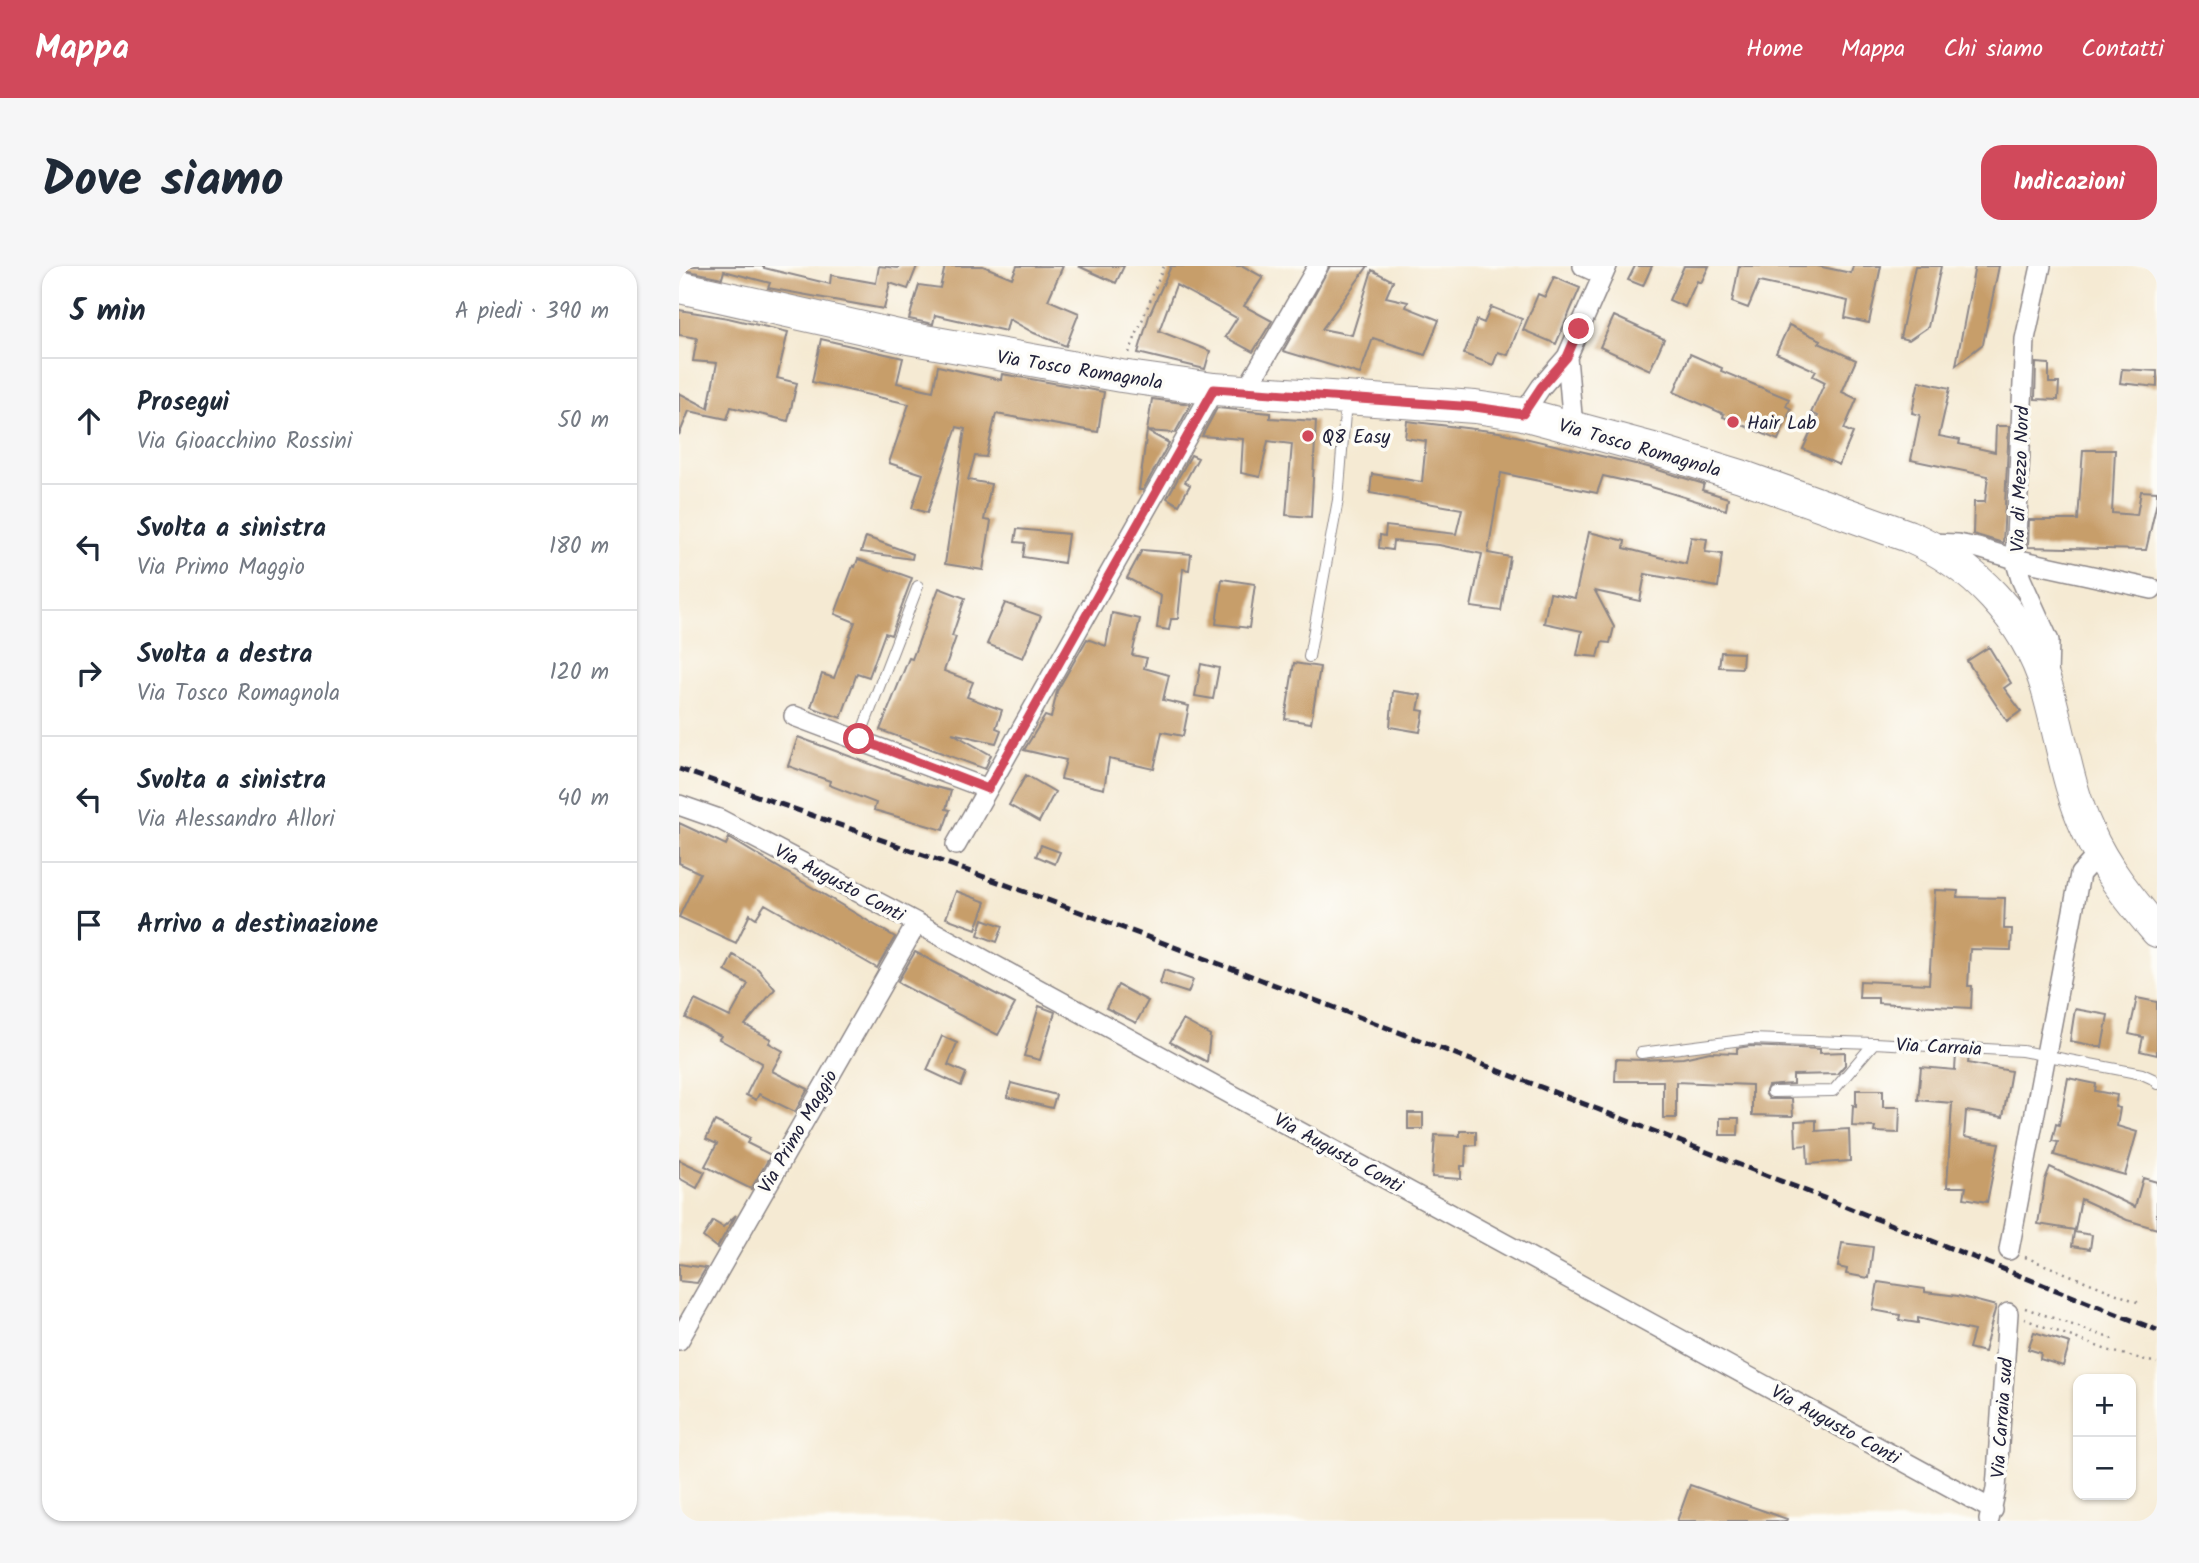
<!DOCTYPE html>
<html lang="it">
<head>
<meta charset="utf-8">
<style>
	body { margin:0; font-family:Kalam,sans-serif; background:#f6f6f7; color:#1f2937 }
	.controls { position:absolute; right:21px; bottom:21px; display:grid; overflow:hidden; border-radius:14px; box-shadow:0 2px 5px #0004 }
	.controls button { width:63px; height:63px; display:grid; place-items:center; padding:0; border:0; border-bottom:2px solid #e0e1e3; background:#fff; color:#1f2937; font:35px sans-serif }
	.stop { position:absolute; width:21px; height:21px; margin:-16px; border:5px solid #d1495b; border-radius:50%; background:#fff }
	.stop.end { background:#d1495b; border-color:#fff; box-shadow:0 2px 7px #0008 }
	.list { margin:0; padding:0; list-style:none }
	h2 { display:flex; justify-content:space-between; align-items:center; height:91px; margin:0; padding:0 28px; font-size:30px }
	h2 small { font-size:23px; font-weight:400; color:#747a83 }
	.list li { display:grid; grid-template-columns:46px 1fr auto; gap:21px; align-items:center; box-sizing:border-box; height:126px; padding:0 28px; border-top:2px solid #e0e1e3 }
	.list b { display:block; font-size:26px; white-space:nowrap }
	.list p { margin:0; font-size:23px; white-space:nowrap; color:#747a83 }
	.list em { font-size:23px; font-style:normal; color:#747a83 }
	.icon { flex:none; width:38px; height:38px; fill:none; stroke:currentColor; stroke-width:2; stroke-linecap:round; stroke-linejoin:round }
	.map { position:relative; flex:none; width:1478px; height:1255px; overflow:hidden; border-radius:21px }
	header { display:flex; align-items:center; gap:42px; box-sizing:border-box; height:98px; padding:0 35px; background:#d1495b; color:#fff }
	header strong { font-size:33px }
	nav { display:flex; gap:38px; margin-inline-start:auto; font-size:24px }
	.intro { display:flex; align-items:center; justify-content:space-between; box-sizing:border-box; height:168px; padding:0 42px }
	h1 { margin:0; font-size:49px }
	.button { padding:18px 32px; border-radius:21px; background:#d1495b; color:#fff; font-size:24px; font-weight:700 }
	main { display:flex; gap:42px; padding:0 42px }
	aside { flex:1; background:#fff; border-radius:21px; box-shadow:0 2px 5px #0004 }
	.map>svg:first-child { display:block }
	.building { fill:#c79e6b }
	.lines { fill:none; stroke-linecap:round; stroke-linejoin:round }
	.service-casing { stroke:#8c8687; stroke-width:12 }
	.minor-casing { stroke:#8c8687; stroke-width:22 }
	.primary-casing { stroke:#8c8687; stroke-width:34 }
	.path { stroke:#8c8687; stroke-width:2.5; stroke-dasharray:2 5; stroke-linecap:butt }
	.service { stroke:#fff; stroke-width:10 }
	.minor { stroke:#fff; stroke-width:19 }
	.primary { stroke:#fff; stroke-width:32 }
	.rail { stroke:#22223b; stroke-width:5; stroke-dasharray:10 5; stroke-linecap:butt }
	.route { stroke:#d1495b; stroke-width:9 }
	.poi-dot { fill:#d1495b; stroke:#fdfcf7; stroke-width:2.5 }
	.labels { text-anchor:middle; stroke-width:7; stroke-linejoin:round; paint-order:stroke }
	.street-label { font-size:19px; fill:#22223b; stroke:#fdfcf7 }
	.poi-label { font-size:19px; fill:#22223b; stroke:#fdfcf7; text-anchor:start }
</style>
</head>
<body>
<header>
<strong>Mappa</strong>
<nav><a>Home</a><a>Mappa</a><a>Chi siamo</a><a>Contatti</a></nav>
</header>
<div class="intro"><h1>Dove siamo</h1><a class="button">Indicazioni</a></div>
<main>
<aside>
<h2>5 min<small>A piedi · 390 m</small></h2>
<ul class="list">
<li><svg class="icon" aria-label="ahead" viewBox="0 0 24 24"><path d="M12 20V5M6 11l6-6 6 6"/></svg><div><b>Prosegui</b><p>Via Gioacchino Rossini</p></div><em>50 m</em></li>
<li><svg class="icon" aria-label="left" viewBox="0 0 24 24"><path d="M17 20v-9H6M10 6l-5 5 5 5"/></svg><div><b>Svolta a sinistra</b><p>Via Primo Maggio</p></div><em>180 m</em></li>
<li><svg class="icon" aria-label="right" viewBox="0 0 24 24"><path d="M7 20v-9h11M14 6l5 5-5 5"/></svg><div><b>Svolta a destra</b><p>Via Tosco Romagnola</p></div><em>120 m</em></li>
<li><svg class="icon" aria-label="left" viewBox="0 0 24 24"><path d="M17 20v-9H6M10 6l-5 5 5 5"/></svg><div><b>Svolta a sinistra</b><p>Via Alessandro Allori</p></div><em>40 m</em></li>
<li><svg class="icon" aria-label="arrive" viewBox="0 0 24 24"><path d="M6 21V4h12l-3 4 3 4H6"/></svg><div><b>Arrivo a destinazione</b></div></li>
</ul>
</aside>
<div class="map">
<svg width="1478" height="1255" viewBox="0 0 1478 1255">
	<rect width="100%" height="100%" fill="#fdfcf7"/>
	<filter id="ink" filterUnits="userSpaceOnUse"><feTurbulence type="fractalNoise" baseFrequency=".0143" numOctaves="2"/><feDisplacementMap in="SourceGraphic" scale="14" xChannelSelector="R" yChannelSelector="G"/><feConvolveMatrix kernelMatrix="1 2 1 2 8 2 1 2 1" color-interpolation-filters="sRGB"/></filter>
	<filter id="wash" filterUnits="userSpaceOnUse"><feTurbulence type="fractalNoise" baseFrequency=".00686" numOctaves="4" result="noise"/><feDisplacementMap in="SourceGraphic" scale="28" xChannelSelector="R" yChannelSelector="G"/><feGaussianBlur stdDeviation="1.57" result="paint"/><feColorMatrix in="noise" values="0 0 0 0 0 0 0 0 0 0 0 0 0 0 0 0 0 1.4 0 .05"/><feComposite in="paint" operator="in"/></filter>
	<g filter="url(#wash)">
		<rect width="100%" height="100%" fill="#f5ead3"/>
		<g id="blocks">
			<!-- building -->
			<path class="building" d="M0,0h85v2l66,16 1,-9 45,8 3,-17 19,2 1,-2h18l-9,23 -18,-6 -6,26 -116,-21 2,-5 -46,-12 -2,7 -43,-9z
				M266,0h38l29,12 5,-12h46l-15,34 31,13 -13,33 -32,-13 -25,-14 -3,12 -71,-16 -2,9 -24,-5 10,-34 21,3z
				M399,0h46l-8,17z
				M492,0h72l20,11 -19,29 28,15 -19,31 -28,-15 12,-19 -61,-33 -17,46 51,20 -5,18 -67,-16 11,-37z
				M651,0h38l-46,63 30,6 20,-65 21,11 -7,16 22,5 -2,5 33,13 -14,35 -52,-17 -13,36 -77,-23z
				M956,0h17l-9,20 -15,-6z
				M1005,0h25l-8,17 -4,-2 -12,26 -16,-7z
				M1060,0h78l34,7 2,-7h28l-12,57 -24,-5 3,-17 -89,-19 -11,26 -16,-6z
				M1236,0h26l-13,61 -19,13 -9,-2z
				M1296,0h24l-16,78 -27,21z
				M875,11l26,11 -24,56 -33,-14 15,-36 7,3z
				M812,41l31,12 -14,36 -10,-3 -5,13 -29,-11 13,-34 7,3z
				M0,44l49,8 60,14 -11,46 20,5 -9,38 -57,-14 -4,12 -38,-8 -10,24v-42l29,15 9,-45 -24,-2 4,-23 -18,-3z
				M935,50l50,23 -14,31 -50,-23z
				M1110,59l32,15 -2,3 37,17 -14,32 15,7 -13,30 9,4 -14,32 -36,-16 15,-33 -7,-3 14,-31 -12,-6 3,-5 -40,-18z
				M142,73l82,19 -6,25 36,8 5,-25 63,14 1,-6 102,18 -6,40 -102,-18 -10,43 -11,-1 -7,24 23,4 -7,36 7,1 -8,49 -38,-6 20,-135 -8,-2 -30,86 -15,-5 11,-34 -34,-11 20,-59 -97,-22z
				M1011,88l32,14 -1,3 68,28 -3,7 5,3 -13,31 -55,-23 1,-3 -50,-22z
				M1357,97l13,1v19h10l-1,17 -23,-1z
				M1443,103l35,2v16l-37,-4z
				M1240,115l31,7 -11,48 21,4 -1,4 36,8 1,-26h13l-6,117 -30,-9 1,-32h11l3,-26 -77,-16 9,-45 -8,-2z
				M473,133l39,5 -16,29 -28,-2z
				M538,142l53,5v5l46,3 -5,96 -25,-2 6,-71 -24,-3 -8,36 -19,-4 2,-34 -41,-3z
				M728,155l92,11 149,35 56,17 -2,6 26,8 -2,12 -78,-24 -45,-10 -6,17 -96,-20 -13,80 22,4 -9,54 -30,-4 11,-53 -43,-9 -46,-4 -1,9 -13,-2 1,-13 5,1 1,-10 70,8 6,-25 -92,-16 2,-19 50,8 4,-41 -21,-3z
				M468,165l22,12 -26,47h-4z
				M1404,184h32l-3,63 25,2 4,-24 16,1v10l-11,48 -118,-3 1,-27h49z
				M512,189l7,3 -13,24 5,3 -11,20 -12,-7z
				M338,263l51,5 -4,29 -41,-6 2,-14 -10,-1z
				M910,266l36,9 -1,7 62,16 5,-27 16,2 -2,13 17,2 -4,33 -73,-13 -5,27 -45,-10 19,36 -4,16 -8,-1 -4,15 -21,-2 5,-24 -38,-8 6,-30 25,5z
				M187,271l47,17 -1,5 -51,-7z
				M463,284l49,4 -2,16 -6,-1 -5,50h-7l-2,11 -12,-2 4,-32 -34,-18z
				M179,293l54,19 -21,57 -6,-2 -16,44 -12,-4 -16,45 -30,-11 11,-33 12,4 21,-56 -20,-8 18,-48 2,1z
				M543,313l33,5 -6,44 -33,-4z
				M260,322l26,10 -13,38 4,1 -12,34 29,11 -6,15 35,13 -6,18 5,2 -5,13 -44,-10 39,22 -6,14 -105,-39 29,-72 3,1z
				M326,337l36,13 -18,42 -36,-14z
				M433,347l28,6 -8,36 15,3 -3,10 25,7 -6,25 26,6 -6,30 -21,-4 -8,37 -45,-10 -5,30 -43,-10 5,-19 -42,-10 21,-34 6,2 6,-27 30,-52 19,7z
				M1310,381l22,36 -7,5 17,23 -14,10 -40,-60z
				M1042,386l22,1 -1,15 -23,-1z
				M615,397l26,4 -9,56 -26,-4z
				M522,398l18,4 -6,31 -18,-3z
				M714,425l28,4 -3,15 6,1 -4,21 -30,-5z
				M119,471l126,47 27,7 -5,18 4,1 -7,20 -69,-20 2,-7 -47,-18 1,-4 -42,-15z
				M347,509l29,17 -16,30 -30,-17z
				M0,557l47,22 3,-7 166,99 -18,31 -112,-64 -9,14 -6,-4 -14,29 -57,-26 21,-44 -21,-10z
				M362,579l19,7 -5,12 -19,-8z
				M1256,624l23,1 -1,6 48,1 -1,31h8l-1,21 -41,-1 -2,37h4l-1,22 -93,-5v-5h-19l1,-17 69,3z
				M277,625l30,11 -10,27 -30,-11z
				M304,653l20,7 -6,16 -19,-7z
				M236,686l100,52 -17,31 -98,-51 -2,-3z
				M54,689l25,14 17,20 -30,36 26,14 -2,4 14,8 -11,20 36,18 -13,23 -36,-18 -3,6 -10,-5 16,-32 -43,-24 2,-3 -35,-18 9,-18 35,17 18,-33 -23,-13z
				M485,704l29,10 -5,13 -28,-9z
				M439,719l30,16 -12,22 -30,-15z
				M1458,732l20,4v53l-17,-4 3,-14 -14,-3z
				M360,740l16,6 -15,48 -16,-4z
				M1396,743l33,6 -6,32 -32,-6z
				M504,754l27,15 -3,27 -37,-20z
				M263,770l15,7 -9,22 18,8 -5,13 -34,-16z
				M1071,780l70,3v4l25,-1v13l-8,9 -44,1v9l-25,2 -3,7 4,6h23l1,17 -41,-1v-30l-76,-3v36h-13v-37h-48l1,-22 26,1 41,-2 27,-6 27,1v-5z
				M1277,789l13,1 -1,7 43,8 -8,46 -37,-6 -2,26 35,6 -12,59 -23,-4 2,-11h-19l5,-84 -34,-3 3,-33 34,3z
				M1389,812l28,6 -1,7 22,4 -2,12 5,1 -3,18 20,6 -12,43 -71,-20 4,-13 -6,-1 4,-17 3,1z
				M332,817l45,12 -4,13 -45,-11z
				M1177,824h27v17h17l-1,26 -25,-1 1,-5 -23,-1 1,-21 3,1z
				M729,847h15v16h-15z
				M1041,852h19l-1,17h-18z
				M1137,854v11l33,-2 1,32 -42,3 -1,-19 -11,1 -1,-25z
				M36,855l35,17 -3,5 24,12 -20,34 -46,-23 12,-22 -11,-5z
				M781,865h16v14l-10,1 -1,20h-4v13l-29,-2 3,-42 25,1z
				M0,894l26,12 -8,16 -18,-10z
				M1371,901l85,40 8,-29 14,4v47l-30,-9 -46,-21 -6,31 -37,-6 7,-44z
				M57,949l-19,33 -14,-11 10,-16 10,6z
				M1395,966l18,3 -2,14 -18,-3z
				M1163,977l31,4 -4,31 -23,-4 1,-5 -9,-2z
				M0,998l13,2 14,2 -9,15 -18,-2z
				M1199,1016l47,7v3l33,4 38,10 -12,46 -15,-4 5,-17 -56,-13v5l-19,-3 1,-5 -27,-5z
				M1355,1066l36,11 -7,23 -23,-7 1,-6 -13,-4z
				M1011,1219l97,34 -1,2h-109z"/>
		</g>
	</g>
	<g filter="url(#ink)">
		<use href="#blocks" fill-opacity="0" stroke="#8c8687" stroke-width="2"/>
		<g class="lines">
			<defs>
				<path id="service" d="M630,391l29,-157 8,-99
					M180,473l59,-153
					M962,787l109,-14 124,4
					M1093,826l61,-1 41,-48 148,8 120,23 11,5 4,5"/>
				<path id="minor" d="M904,0l20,9
					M1362,0l-16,73 -10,220 6,20 28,62 -1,35
					M888,91l40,-91
					M566,126l73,-126
					M844,148l18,-27 26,-30 6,70
					M1250,277l29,1 20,4 37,11 137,30
					M115,450l194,73
					M0,539l40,14 198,104 1076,587
					M277,579l258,-456
					M1330,984l71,-376 19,-21
					M0,1074l238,-417
					M1310,1254l7,-31 12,-176"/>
				<path id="primary" d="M0,21l229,51 213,38 93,13 261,18 48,7 130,35 88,27 167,60c65,28 118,83 139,152 14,48 20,98 41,143 16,37 43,70 69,100"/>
			</defs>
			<!-- service casing -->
			<use href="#service" class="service-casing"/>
			<!-- minor casing -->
			<use href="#minor" class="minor-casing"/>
			<!-- primary casing -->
			<use href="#primary" class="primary-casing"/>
			<!-- path -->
			<path class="path" d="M450,87l35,-87
				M1346,991l112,45 -2,4
				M1346,1042l90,32
				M1345,1053l83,31 50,13"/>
			<!-- service -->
			<use href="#service" class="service"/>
			<!-- minor -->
			<use href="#minor" class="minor"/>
			<!-- primary -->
			<use href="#primary" class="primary"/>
			<!-- rail -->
			<path class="rail" d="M0,503c499,171 988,367 1478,561"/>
		</g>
	</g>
	<g class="lines" filter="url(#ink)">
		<!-- route -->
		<path class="route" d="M180,473l129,50 226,-400 261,18 48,7 18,-27 26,-30 12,-28"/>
	</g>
	<!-- markers -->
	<g class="poi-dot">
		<circle cx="1054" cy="156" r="7"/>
		<circle cx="629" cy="170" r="7"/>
	</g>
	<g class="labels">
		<!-- street labels -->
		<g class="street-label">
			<text transform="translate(401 103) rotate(9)" y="7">Via Tosco Romagnola</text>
			<text transform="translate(961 181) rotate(16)" y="7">Via Tosco Romagnola</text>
			<text transform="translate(1340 213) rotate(-88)" y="7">Via di Mezzo Nord</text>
			<text transform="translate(161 616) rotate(28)" y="7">Via Augusto Conti</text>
			<text transform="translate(1260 780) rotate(3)" y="7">Via Carraia</text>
			<text transform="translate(118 865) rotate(-60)" y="7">Via Primo Maggio</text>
			<text transform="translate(660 886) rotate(29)" y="7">Via Augusto Conti</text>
			<text transform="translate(1322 1152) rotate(-86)" y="7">Via Carraia sud</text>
			<text transform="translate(1157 1158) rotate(29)" y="7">Via Augusto Conti</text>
		</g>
		<!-- poi labels -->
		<g class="poi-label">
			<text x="1068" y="163">Hair Lab</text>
			<text x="643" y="177">Q8 Easy</text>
		</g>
	</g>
</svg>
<div class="controls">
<button>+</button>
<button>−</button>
</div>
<div class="stop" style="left:180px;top:473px"></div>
<div class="stop end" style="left:900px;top:63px"></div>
</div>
</main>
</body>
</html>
